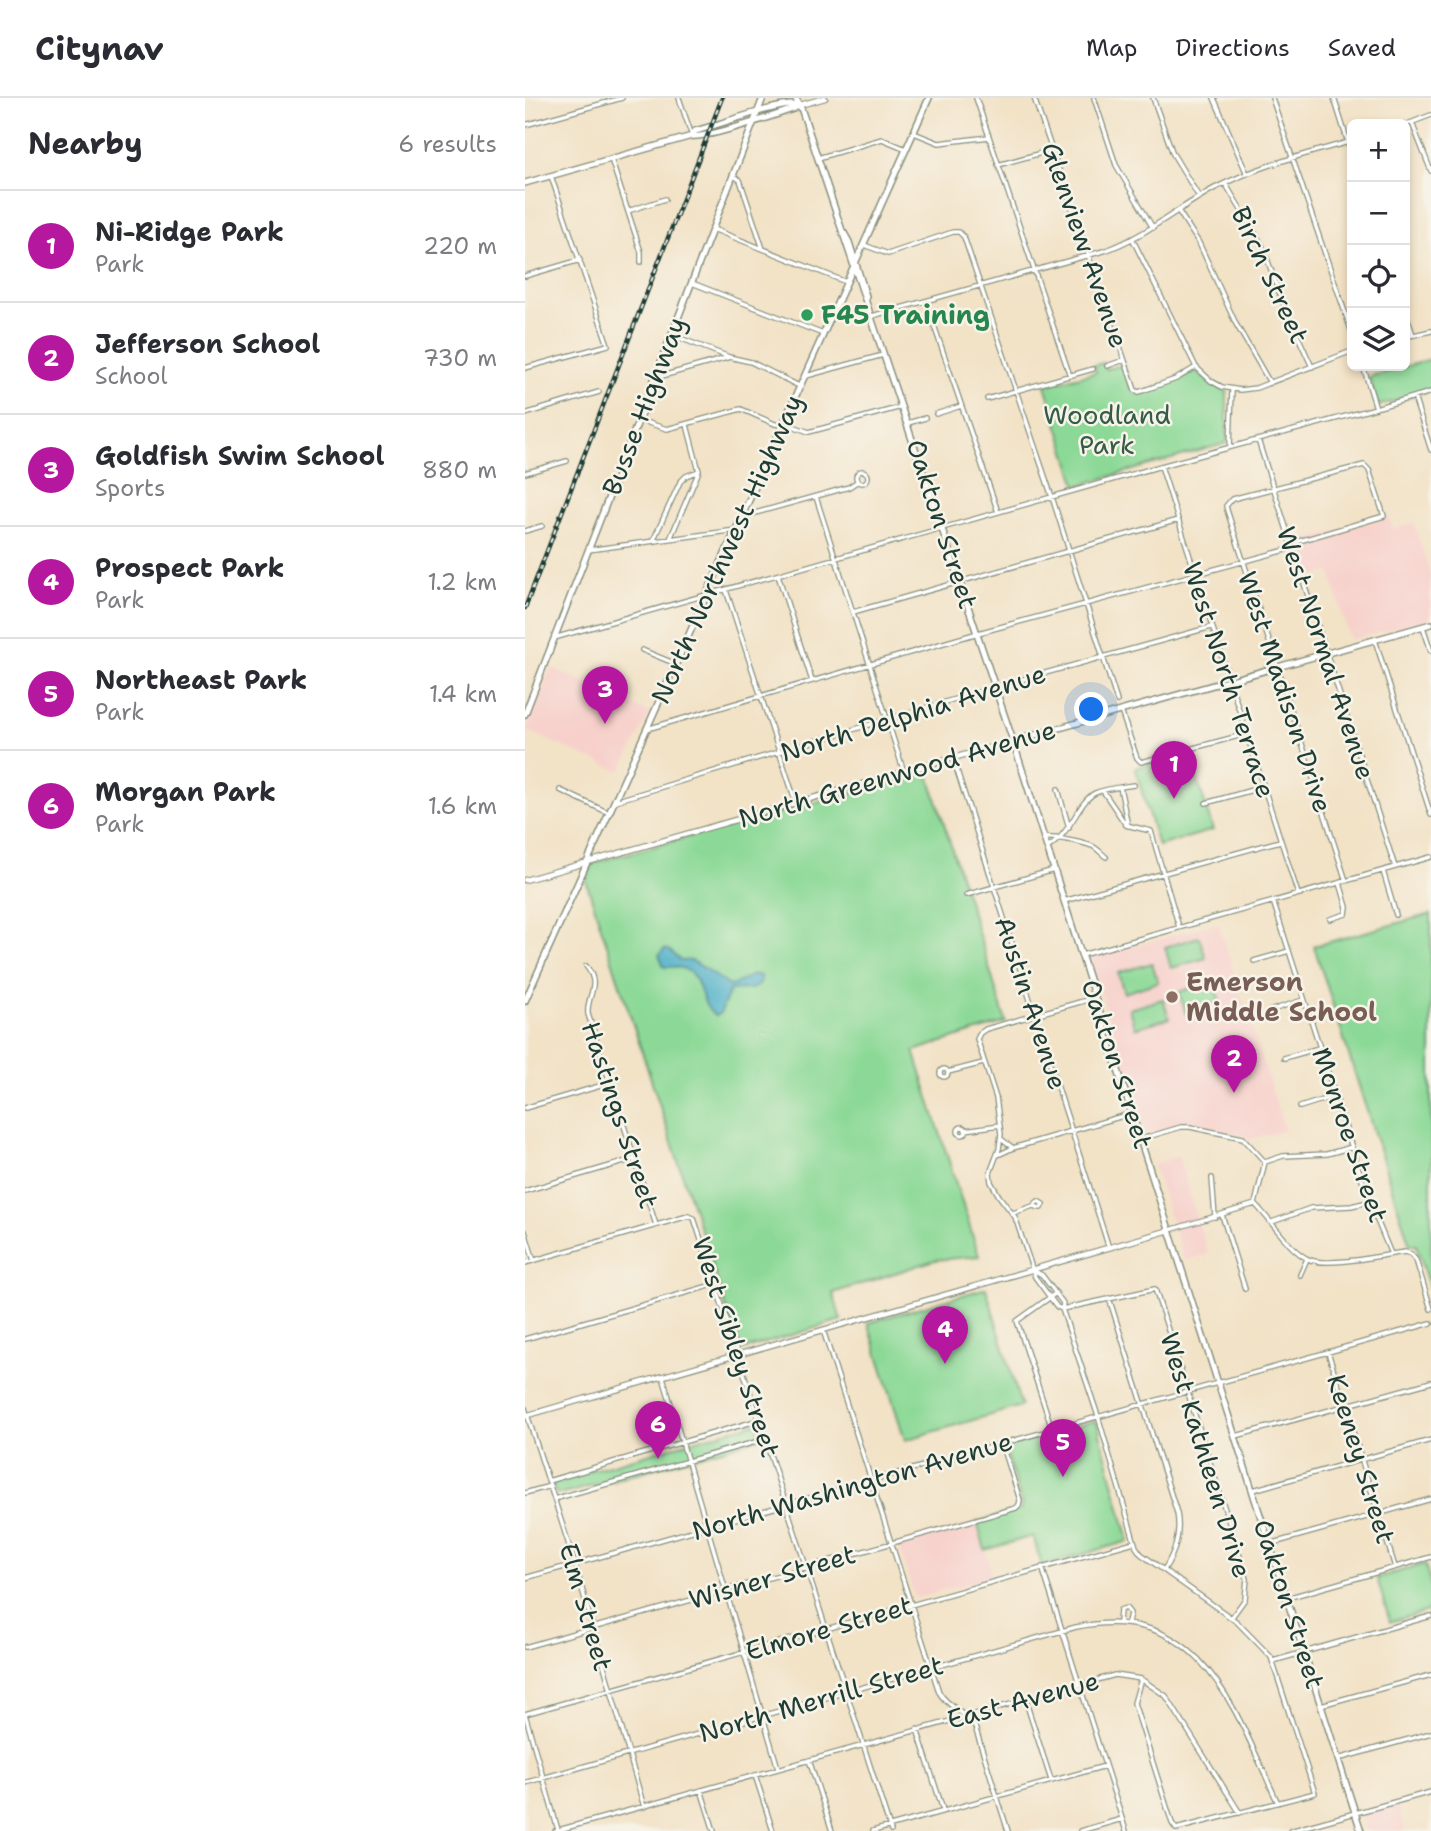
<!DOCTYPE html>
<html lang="en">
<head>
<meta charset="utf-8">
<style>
	body { margin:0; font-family:"Shantell Sans",sans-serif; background:#f7f7f7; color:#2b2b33 }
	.controls { position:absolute; right:21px; top:21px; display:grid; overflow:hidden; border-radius:10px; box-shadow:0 4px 10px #0003 }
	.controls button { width:63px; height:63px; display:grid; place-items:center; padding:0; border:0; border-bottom:2px solid #e1e1e2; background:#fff; color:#2b2b33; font:35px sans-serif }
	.you { position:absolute; left:567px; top:612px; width:24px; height:24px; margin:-18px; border:5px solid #fff; border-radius:50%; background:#1a73e8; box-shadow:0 0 0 10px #1a73e833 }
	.badge { display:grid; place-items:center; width:46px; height:46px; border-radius:50%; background:#b5179e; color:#fff; font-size:23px; font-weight:700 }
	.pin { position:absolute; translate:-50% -58px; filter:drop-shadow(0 2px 4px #0008) }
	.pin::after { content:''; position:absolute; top:37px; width:24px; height:21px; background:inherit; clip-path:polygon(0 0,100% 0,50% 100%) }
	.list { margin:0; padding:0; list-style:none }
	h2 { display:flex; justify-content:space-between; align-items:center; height:91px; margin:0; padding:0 28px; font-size:30px }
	h2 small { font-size:23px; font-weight:400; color:#7c7c81 }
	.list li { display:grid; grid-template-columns:46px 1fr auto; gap:21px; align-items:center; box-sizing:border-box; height:112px; padding:0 28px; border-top:2px solid #e1e1e2 }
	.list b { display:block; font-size:26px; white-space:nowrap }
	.list p { margin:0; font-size:23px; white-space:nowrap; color:#7c7c81 }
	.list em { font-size:23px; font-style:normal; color:#7c7c81 }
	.icon { flex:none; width:38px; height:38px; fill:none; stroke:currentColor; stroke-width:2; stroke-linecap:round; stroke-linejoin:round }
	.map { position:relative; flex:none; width:906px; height:1733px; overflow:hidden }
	header { display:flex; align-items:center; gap:42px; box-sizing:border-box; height:98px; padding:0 35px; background:#fff; border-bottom:2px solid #e1e1e2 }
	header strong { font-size:33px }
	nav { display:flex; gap:38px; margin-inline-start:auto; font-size:24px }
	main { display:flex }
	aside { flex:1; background:#fff }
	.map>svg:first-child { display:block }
	.built { fill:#f7d0cb }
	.green { fill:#8cd997; stroke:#568b66; stroke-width:2 }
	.water { fill:#47adc7; stroke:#33757e; stroke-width:2 }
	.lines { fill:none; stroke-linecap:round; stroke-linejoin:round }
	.minor-casing { stroke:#88907d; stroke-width:6 }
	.tertiary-casing { stroke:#88907d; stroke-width:7 }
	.secondary-casing { stroke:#88907d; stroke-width:8 }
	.minor { stroke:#fff; stroke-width:3.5 }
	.tertiary { stroke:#fff; stroke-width:4.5 }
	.secondary { stroke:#fff; stroke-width:5 }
	.rail-casing { stroke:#1f3d34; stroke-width:4.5 }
	.rail { stroke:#f7f3e8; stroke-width:2; stroke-dasharray:5; stroke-linecap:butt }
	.leisure-dot { fill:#2e9e5b; stroke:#f7f3e8; stroke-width:2.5 }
	.education-dot { fill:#8d6e63; stroke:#f7f3e8; stroke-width:2.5 }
	.labels { text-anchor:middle; stroke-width:5; stroke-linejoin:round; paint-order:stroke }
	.street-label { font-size:26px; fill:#1f3d34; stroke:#f7f3e8 }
	.leisure-label { font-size:26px; font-weight:bold; fill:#27864d; stroke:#f7f3e8; text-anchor:start }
	.park-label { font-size:26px; fill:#355c48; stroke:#f7f3e8 }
	.education-label { font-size:26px; font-weight:bold; fill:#785e54; stroke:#f7f3e8; text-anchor:start }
</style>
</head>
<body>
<header>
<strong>Citynav</strong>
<nav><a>Map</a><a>Directions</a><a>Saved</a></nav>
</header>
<main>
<aside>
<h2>Nearby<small>6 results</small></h2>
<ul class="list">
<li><span class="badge">1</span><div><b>Ni-Ridge Park</b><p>Park</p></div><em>220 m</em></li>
<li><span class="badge">2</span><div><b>Jefferson School</b><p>School</p></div><em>730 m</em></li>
<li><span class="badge">3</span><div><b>Goldfish Swim School</b><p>Sports</p></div><em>880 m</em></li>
<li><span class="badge">4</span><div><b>Prospect Park</b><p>Park</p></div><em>1.2 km</em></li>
<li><span class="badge">5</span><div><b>Northeast Park</b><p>Park</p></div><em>1.4 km</em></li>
<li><span class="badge">6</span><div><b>Morgan Park</b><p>Park</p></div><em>1.6 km</em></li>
</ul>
</aside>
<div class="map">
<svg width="906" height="1733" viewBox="0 0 906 1733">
	<rect width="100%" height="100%" fill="#f7f3e8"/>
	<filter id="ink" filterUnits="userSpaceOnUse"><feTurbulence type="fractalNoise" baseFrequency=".0143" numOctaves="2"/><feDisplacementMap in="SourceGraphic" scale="14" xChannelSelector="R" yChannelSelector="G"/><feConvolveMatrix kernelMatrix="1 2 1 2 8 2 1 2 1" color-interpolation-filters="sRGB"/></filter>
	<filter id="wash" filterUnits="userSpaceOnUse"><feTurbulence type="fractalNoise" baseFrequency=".00686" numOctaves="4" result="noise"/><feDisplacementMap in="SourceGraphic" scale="28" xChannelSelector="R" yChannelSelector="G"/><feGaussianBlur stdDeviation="1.57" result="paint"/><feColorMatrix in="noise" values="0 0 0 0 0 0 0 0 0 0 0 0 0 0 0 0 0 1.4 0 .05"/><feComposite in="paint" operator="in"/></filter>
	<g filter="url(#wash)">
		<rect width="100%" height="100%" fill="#f2e2c6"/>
		<!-- built -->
		<path class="built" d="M864,419l4,12 21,-6 17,53v42l-81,22 -20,-69 -22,6 -10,-31 3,-5z
			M26,569l99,46 -29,59 -95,-42z
			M693,825l67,207 -36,10 -8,-5 -55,-11 -40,9 -56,-174z
			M653,1058l30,98 -24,7 -31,-97z
			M452,1424l16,54 -78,22 -17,-54z
			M871,1704l10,29h-40l-6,-19z"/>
		<!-- green -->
		<path class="green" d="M906,261v31l-53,16 -9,-29z
			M579,265l2,6 17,-4 8,24 8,6 57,-24 14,12 17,8v52l-150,43 -32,-101 51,-13 -2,-7z
			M664,654l24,78 -55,16 -23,-78z
			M403,674l78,250 -92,29 65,205 -44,4 -102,33 8,27 -98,30 -5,-6 -152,-463 7,-18z
			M906,816v379l-15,-48h-6l-96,-299z
			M674,839l7,21 -35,10 -6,-21z
			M627,865l6,19 -34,11 -6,-20z
			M688,883l7,21 -34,12 -7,-22z
			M638,901l6,19 -34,10 -6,-19z
			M461,1190l35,118 -116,34 -37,-117z
			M568,1323l4,2 32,118 -87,25 -9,-30 -48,14 -8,-28 43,-12 2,-4 -16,-54 3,-6z
			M231,1325l2,1 3,14 -198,56h-6l-5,-8 5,-6z
			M900,1466l6,22v24l-41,12 -13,-44z"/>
		<!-- water -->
		<path class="water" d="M139,851l5,1 12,11c3,0 7,-1 11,0 3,1 35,22 37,25 12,-2 19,-14 32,-10l-1,8 -9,5 -21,1 -9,22 -5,4c-19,-10 -11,-42 -35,-48 -6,-2 -12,-1 -17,-1l-5,-12z"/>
	</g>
	<g filter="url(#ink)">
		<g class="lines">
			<defs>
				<path id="minor" d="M154,0l13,38
					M451,0l94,278
					M509,0l101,292 4,2 37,-13 20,-12
					M569,0l22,67 37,63
					M628,0l20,56 26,43
					M689,0l33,76
					M747,0l80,235
					M809,0l18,57
					M887,25l19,48
					M0,27l97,-27
					M880,27l26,-10
					M389,35l25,10 50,-6
					M293,60l64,-19 24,10
					M86,61l30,93v10
					M473,67l54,-15
					M209,78l6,4 23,69
					M700,85l37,62 23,63 27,59
					M103,113l37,-12
					M654,114l20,31 37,81 34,59
					M188,131l133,53
					M608,142l63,127 15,14 11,6 18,3 16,-2 96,-37
					M339,147l24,9 65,-22h6l5,5 88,260 65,204
					M0,178l55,-16
					M167,185l131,51
					M401,204l72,210
					M880,212l8,25
					M347,218l235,-66c40,-15 71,-42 108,-62 43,-22 91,-34 137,-47
					M147,237l57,22 22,5 48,24
					M880,239l26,-6
					M582,268l17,-6
					M0,270l83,-23 -57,-169
					M281,278l77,-21
					M130,280l72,-20
					M889,299l17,53
					M462,301l106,-30
					M854,309l52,-15
					M0,316l74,-22
					M411,316l25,-8
					M114,322l28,9 74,-20 34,15 15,1 19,7 92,-25
					M383,325l17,-5
					M733,342l137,427
					M705,349l2,-57
					M636,368l137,428
					M331 379a6 6 0 1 1 12 0a6 6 0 1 1-12 0Z
					M0,375l42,-12
					M291,399l88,275
					M216,419l108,-30 9,-6
					M0,433l17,-5
					M145,441l29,-68 -12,-46
					M128,443l27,-59 6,-6 13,-5
					M63,452l148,-20
					M253,477l34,106
					M201,492l70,213
					M328,514l325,-92
					M898,529l8,24
					M29,540l607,-172 215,-58 -13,-42
					M850,542l56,175
					M117,552l34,14
					M596,613l16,47 4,4 105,-28
					M122,631l331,-96 308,-83 10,-8 88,-26 -15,-46 -5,-5 -132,34 -6,7 1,4c40,123 79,247 119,371
					M428,660l156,490
					M595,689l8,39
					M533,691l11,39
					M35,692l49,23
					M578,693l23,34 25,6 28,96
					M90,703l380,-114 216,-60
					M681,705l57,-16
					M519,740c11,-1 38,4 48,8 5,2 9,7 14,11
					M522,750c24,-14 31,-46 48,-55 12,-5 27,-6 39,-8
					M858,773l13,44
					M441,797l88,-25
					M539,803l216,-60
					M748,803l96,300 22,53
					M805,821l16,-5 1,-7 -7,-24
					M557,857l349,-98
					M729,863l35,-10
					M61,868c16,19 0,30 2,48l68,211
					M744,913l34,-11
					M759,960l35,-10
					M415 975a4 4 0 1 1 8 0a4 4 0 1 1-8 0Z
					M423,974l35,-9
					M775,1009l35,-11
					M0,1010l85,-25
					M433 1033a4 4 0 1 1 8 0a4 4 0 1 1-8 0Z
					M440,1032l35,-5
					M476,1041l12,9
					M616,1041l40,-12h9l53,11 22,24 -10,42
					M473,1057l15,-7 120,-35
					M740,1064l18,-6 44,-2 25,-7
					M687,1080l3,39
					M0,1093l109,-32
					M730,1106c15,15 35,47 53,55 19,9 75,-4 97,-7l6,2 5,6 15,49
					M488,1115l20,-7 5,-5 5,3 -2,4 -8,-2
					M697,1117l23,74
					M747,1124l39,-14 40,-2 17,-4
					M645,1132l85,-26
					M0,1133l9,30
					M0,1165l163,-47 6,2 197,613
					M508,1172l9,5 21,28 -1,6 36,107 38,131 5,7 96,68 34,35 44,136 -139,36 -4,-6 -38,-120 7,-24
					M775,1177l7,-16
					M584,1200l68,215c4,22 -2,39 -13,57
					M537,1211l93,-20 92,290 -2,20 -13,18
					M537,1211l-5,-2 -22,-30 -20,-60 -16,-21 -8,-14 -1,-9 9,-24 2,-15 -5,-36 -19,-59 3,-6 6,-4 108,-31
					M298,1232l116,362c8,15 27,20 36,35l33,104
					M0,1241l191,-55
					M803,1254l67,215
					M138,1279l115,391
					M0,1310l50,156 69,243
					M527,1331l-35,-108 39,-28
					M711,1338l195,-54
					M23,1383l211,-61
					M728,1392l178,-50
					M0,1395l25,-7
					M29,1401l212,-60
					M745,1446l161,-45
					M517,1469l84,264
					M0,1480l906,-255
					M762,1500l144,-41
					M594,1525l1,-13 6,-2 4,5 -2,10
					M0,1549l491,-139 3,-3 1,-5 -18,-57
					M748,1563l158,-45
					M500,1601l26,81
					M796,1607l110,-30
					M0,1616l609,-172
					M0,1616l33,116
					M392,1631l26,81
					M813,1661l93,-26
					M284,1662l23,71
					M230,1677l18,56
					M0,1685l551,-156c128,-26 159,85 202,176
					M176,1692l13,41
					M30,1733l560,-156 26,4 25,17 74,117
					M348,1733l232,-65
					M555,1733l42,-12
					M765,1733l141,-39"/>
				<path id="tertiary" d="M275,7l25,-7
					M0,782l488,-139
					M0,1318l645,-186"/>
				<path id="secondary" d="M270,0l5,7 213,636 348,1090
					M167,38l3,-5c23,-6 84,-29 105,-26
					M0,85l167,-47c13,3 84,-21 101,-27l7,-4
					M319,135l5,9 17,54
					M0,616l238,-616
					M488,643l418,-117
					M0,903l404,-903"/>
			</defs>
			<!-- minor casing -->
			<use href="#minor" class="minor-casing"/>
			<!-- tertiary casing -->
			<use href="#tertiary" class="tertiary-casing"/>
			<!-- secondary casing -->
			<use href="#secondary" class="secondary-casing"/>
			<!-- minor -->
			<use href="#minor" class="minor"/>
			<!-- tertiary -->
			<use href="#tertiary" class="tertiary"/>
			<!-- secondary -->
			<use href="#secondary" class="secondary"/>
			<defs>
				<path id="rail" d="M0,510l197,-510"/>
			</defs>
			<!-- rail casing -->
			<use href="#rail" class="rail-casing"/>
			<!-- rail -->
			<use href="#rail" class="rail"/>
		</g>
	</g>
	<!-- markers -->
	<circle class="leisure-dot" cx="282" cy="217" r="7"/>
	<circle class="education-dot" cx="647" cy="899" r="7"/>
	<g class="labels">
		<!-- street labels -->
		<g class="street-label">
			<text transform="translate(560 147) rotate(71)" y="9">Glenview Avenue</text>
			<text transform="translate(745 177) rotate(65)" y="9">Birch Street</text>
			<text transform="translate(119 308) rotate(-69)" y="9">Busse Highway</text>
			<text transform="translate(417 426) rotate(72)" y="9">Oakton Street</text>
			<text transform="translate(202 451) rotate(-66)" y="9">North Northwest Highway</text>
			<text transform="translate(801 555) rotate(72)" y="9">West Normal Avenue</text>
			<text transform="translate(704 582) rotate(72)" y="9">West North Terrace</text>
			<text transform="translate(760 594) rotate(72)" y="9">West Madison Drive</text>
			<text transform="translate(388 615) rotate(-17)" y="9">North Delphia Avenue</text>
			<text transform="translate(372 676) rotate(-16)" y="9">North Greenwood Avenue</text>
			<text transform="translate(506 905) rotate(72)" y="9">Austin Avenue</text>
			<text transform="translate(592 966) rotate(72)" y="9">Oakton Street</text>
			<text transform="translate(95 1017) rotate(72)" y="9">Hastings Street</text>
			<text transform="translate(825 1037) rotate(71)" y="9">Monroe Street</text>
			<text transform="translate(211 1249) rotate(72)" y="9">West Sibley Street</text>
			<text transform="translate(681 1357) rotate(73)" y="9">West Kathleen Drive</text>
			<text transform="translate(836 1361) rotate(73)" y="9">Keeney Street</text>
			<text transform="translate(327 1388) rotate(-16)" y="9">North Washington Avenue</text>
			<text transform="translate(247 1479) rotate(-16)" y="9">Wisner Street</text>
			<text transform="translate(764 1506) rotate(72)" y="9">Oakton Street</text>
			<text transform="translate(61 1509) rotate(74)" y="9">Elm Street</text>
			<text transform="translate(304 1530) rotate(-16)" y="9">Elmore Street</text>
			<text transform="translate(296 1601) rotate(-16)" y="9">North Merrill Street</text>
			<text transform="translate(498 1602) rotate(-15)" y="9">East Avenue</text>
		</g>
		<!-- leisure labels -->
		<g class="leisure-label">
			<text x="296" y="226">F45 Training</text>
		</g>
		<!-- park labels -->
		<g class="park-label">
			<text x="582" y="326">Woodland<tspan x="582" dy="30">Park</tspan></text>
		</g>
		<!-- education labels -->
		<g class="education-label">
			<text x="661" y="893">Emerson<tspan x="661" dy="30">Middle School</tspan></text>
		</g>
	</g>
</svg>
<div class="controls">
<button>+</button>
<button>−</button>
<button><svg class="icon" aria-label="locate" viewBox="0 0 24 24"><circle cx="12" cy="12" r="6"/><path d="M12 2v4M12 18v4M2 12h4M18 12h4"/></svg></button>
<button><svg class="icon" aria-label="layers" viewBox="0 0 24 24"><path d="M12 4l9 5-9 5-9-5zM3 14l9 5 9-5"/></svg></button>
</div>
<div class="you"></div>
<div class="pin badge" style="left:649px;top:701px">1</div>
<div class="pin badge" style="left:709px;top:995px">2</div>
<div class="pin badge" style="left:80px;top:626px">3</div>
<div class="pin badge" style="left:420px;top:1266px">4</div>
<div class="pin badge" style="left:538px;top:1379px">5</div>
<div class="pin badge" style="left:133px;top:1361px">6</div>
</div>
</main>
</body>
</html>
